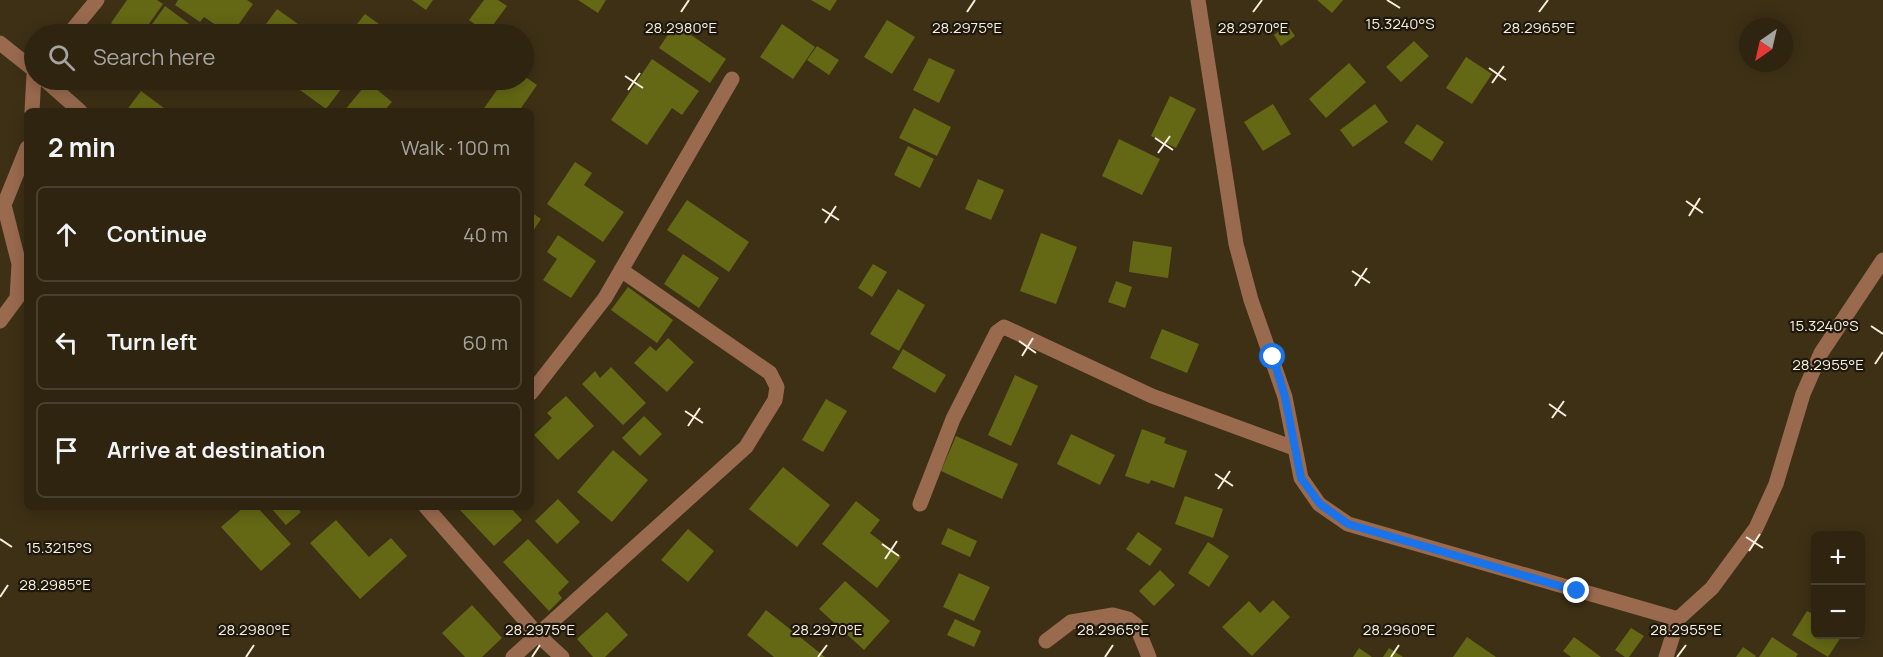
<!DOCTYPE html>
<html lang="en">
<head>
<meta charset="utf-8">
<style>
	body { margin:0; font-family:Manrope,sans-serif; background:#3a301e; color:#f1f3f6 }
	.controls { position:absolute; right:18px; bottom:18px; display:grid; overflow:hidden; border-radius:9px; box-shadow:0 3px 15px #0003 }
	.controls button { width:54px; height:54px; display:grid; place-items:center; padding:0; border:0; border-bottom:2px solid #494130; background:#2e2410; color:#f1f3f6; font:30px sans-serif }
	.compass { position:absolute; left:1739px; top:18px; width:54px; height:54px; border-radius:50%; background:#2e2410; box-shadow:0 3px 15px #0003; rotate:214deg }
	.stop { position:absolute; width:18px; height:18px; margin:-14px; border:4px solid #1a73e8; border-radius:50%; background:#fff }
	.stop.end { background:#1a73e8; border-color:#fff; box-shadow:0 2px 6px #0008 }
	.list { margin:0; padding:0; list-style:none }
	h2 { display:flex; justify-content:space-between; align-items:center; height:78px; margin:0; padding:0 24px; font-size:26px }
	h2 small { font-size:20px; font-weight:400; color:#a7a49f }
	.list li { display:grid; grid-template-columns:39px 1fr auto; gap:18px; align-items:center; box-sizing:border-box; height:96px; margin:0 12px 12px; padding:0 12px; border:2px solid #494130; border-radius:9px }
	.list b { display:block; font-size:22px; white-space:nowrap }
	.list em { font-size:20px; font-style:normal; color:#a7a49f }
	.icon { flex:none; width:33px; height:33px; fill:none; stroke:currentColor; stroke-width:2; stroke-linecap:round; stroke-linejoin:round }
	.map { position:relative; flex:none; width:1883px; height:657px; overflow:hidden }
	.search { position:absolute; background:#2e2410; box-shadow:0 3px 15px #0003; left:24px; top:24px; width:510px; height:66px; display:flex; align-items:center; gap:15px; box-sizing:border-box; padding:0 21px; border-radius:33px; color:#a7a49f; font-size:22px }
	.panel { position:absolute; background:#2e2410; box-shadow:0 3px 15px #0003; left:24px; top:108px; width:510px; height:402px; border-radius:9px }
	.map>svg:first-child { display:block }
	.building { fill:#646814 }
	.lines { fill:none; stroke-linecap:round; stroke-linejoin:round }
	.minor { stroke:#996a4e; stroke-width:15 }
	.route { stroke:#1a73e8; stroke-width:8 }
	.ticks { fill:none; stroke:#f7eede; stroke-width:2 }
	.ticks-label { font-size:15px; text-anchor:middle; fill:#f7eede; stroke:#1f190d; stroke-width:4.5; stroke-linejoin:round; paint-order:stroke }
</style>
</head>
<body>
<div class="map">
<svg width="1883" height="657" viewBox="0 0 1883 657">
	<rect width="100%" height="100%" fill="#3d3015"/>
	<!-- building -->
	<path class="building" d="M127,0h30l6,4 -21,30h-14l-17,-11z
		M178,0h69l6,4 -21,30h-3l-25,-17 -4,5 -25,-17z
		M412,0h21l-7,10z
		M484,0h14l9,6 -20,27 -18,-13z
		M578,0h28l-8,13z
		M811,0h26l-7,11z
		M1317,0h26l-11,13z
		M165,6l27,20 -5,8h-42z
		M277,9l35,25h-41l-8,-6z
		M365,14l28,20h-44z
		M887,20l28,17 -23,37 -28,-17z
		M675,24l51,35 -16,24 -51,-35z
		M782,24l33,23 -22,32 -33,-22z
		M1287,25l8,11 -14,10 -7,-11z
		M1414,41l15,15 -28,26 -15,-15z
		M817,46l22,14 -10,15 -22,-15z
		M1466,57l26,17 -20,30 -26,-16z
		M929,58l26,12 -16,33 -26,-13z
		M652,59l47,32 -17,24 -10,-7 -25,37 -36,-25z
		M1349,63l17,19 -40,36 -17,-19z
		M524,76l13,9 -18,26h-37l22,-31h20z
		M307,80h41l-22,29 -26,-19z
		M368,82l24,20 -8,9h-40z
		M141,91l27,20h-42z
		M1170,96l26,13 -20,39 -25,-12z
		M1273,104l18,30 -28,17 -19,-29z
		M1375,104l13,18 -35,25 -13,-17z
		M914,108l37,19 -14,29 -38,-18z
		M1417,124l27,18 -12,19 -28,-18z
		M1119,139l41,20 -18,36 -40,-19z
		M908,146l26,13 -14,29 -26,-13z
		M575,162l17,11 -8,12 40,27 -21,30 -56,-38z
		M978,179l26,11 -13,30 -26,-11z
		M687,200l62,42 -20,30 -62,-42z
		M531,212l10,7 -10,15z
		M1041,233l36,14 -21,57 -36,-13z
		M558,235l38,26 -25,37 -28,-18 14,-21 -10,-7z
		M1133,241l39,6 -4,31 -39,-6z
		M683,254l36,24 -20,30 -35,-24z
		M873,264l14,8 -15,25 -14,-9z
		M1116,281l16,6 -7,21 -17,-6z
		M628,287l45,33 -16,23 -46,-33z
		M898,289l27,16 -26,46 -29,-17z
		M1162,329l37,15 -12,29 -37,-15z
		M668,338l26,24 -27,30 -33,-29 16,-17 6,5z
		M903,349l43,26 -11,18 -43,-25z
		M611,367l35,36 -23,22 -41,-41 13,-13 5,7z
		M1015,375l23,11 -27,60 -23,-11z
		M566,396l28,30 -36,34 -24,-25 18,-17 -5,-5z
		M826,399l21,12 -24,41 -21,-12z
		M644,416l18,18 -22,22 -18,-18z
		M1142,429l24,9 -2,5 23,8 -13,37 -23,-8 -2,4 -24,-8z
		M1071,434l44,21 -15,30 -43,-21z
		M956,436l62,28 -16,35 -61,-28z
		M613,450l35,30 -36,42 -35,-30z
		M783,467l47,38 -33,42 -48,-38z
		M1185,496l38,13 -10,29 -38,-14z
		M558,499l22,23 -23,22 -22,-23z
		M856,501l24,19 -10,13 31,24 -24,31 -55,-44z
		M244,507h13l34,37 -30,27 -40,-44z
		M270,507h26l5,5 -15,13z
		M464,507h46l12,13 -28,26 -34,-36z
		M336,520l33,37 22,-19 16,18 -47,43 -50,-56z
		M948,528l29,13 -7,16 -29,-13z
		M688,529l26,22 -26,31 -27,-22z
		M1138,532l24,17 -12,17 -24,-17z
		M528,539l41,43 -11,11 4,5 -13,13 -46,-49z
		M1208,542l21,14 -20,31 -21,-14z
		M1160,570l15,15 -21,21 -15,-15z
		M959,573l31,14 -16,34 -31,-14z
		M845,581l45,40 -26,29 -45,-41z
		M1273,600l17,17 -38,39 -30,-29 27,-26 11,12z
		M472,605l30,33 -20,19h-17l-23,-24z
		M1816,607v27h27l-15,23 -36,-22 15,-24 4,2z
		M766,610l59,47h-51l-27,-22z
		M607,612l21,23 -23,22h-12l-16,-18z
		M955,619l26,12 -7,16 -27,-12z
		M1631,628l13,8 -15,21h-4l-10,-7z
		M1467,637l29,20h-43z
		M1574,637l27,20h-30l-8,-6z
		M1772,637l26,17 -2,3h-37z
		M1743,647l13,9 -1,1h-19z
		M1359,648l13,9h-19z
		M1389,648l14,9h-20z"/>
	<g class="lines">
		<!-- minor -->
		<path class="minor" d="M1198,0l38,244 15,56 34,97 16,81 18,26 29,20 330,95
			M69,34l28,-34
			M0,43l34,27
			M45,80l35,31
			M32,111l2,-36
			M0,321l17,-23 2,-34 -15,-59 23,-57
			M531,393l74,-95 127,-219
			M920,504l33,-85 44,-87 7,-5 148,69 142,52
			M426,507l113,129 23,21
			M1046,641l25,-19 42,-7 15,4 8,6 13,32
			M513,657l233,-210 29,-47 2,-13 -7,-14 -149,-103
			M1666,657l12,-38 34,-31 44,-60 20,-44 27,-90 18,-41 62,-93"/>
	</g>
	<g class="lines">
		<!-- route -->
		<path class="route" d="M1273,357l12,40 16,81 19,26 28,20 229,67"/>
	</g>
	<!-- ticks -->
	<path class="ticks" d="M1387,0l13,8M681,12l8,-12M967,12l8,-12M1253,12l9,-12M1539,12l9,-12M1489,68l17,12M625,76l18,12M1492,83l12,-17M628,90l12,-17M1155,138l18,12M1158,153l12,-17M1686,201l17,12M822,209l17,11M1689,216l11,-18M825,223l11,-17M1352,271l18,12M1355,286l12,-18M1871,326l12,8M1019,341l17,12M1022,356l11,-18M1875,364l8,-12M1549,404l17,12M685,411l18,12M1552,418l12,-17M688,426l12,-18M1215,474l18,12M1218,489l12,-18M1746,537l17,11M0,539l12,8M882,544l17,12M1749,551l11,-17M885,559l12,-18M0,597l8,-12M246,657l8,-12M532,657l8,-12M818,657l9,-12M1105,657l8,-12M1391,657l8,-12M1677,657l9,-12"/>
	<g class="ticks-label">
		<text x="1400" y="29">15.3240°S</text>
		<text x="1539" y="33">28.2965°E</text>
		<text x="681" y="33">28.2980°E</text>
		<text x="967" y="33">28.2975°E</text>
		<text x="1253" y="33">28.2970°E</text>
		<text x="1824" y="331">15.3240°S</text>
		<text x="1828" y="370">28.2955°E</text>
		<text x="59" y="553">15.3215°S</text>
		<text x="55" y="590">28.2985°E</text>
		<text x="254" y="635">28.2980°E</text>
		<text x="540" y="635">28.2975°E</text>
		<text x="827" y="635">28.2970°E</text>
		<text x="1113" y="635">28.2965°E</text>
		<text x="1399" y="635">28.2960°E</text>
		<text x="1686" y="635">28.2955°E</text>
	</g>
</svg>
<div class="controls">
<button>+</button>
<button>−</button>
</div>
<svg class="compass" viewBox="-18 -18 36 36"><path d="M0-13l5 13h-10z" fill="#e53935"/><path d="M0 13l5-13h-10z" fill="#a7a49f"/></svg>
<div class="stop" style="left:1273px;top:357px"></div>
<div class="stop end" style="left:1577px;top:591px"></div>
<div class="search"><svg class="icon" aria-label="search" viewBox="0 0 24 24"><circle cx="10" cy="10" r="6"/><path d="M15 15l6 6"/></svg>Search here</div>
<section class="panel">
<h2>2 min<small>Walk · 100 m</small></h2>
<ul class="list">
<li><svg class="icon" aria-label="ahead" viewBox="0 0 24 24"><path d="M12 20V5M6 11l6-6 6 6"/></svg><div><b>Continue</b></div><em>40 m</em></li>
<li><svg class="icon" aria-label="left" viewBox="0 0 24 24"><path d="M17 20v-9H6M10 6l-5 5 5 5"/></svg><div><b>Turn left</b></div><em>60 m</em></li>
<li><svg class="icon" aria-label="arrive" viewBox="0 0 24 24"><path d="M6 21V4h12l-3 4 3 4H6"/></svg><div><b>Arrive at destination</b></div></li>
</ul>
</section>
</div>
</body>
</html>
